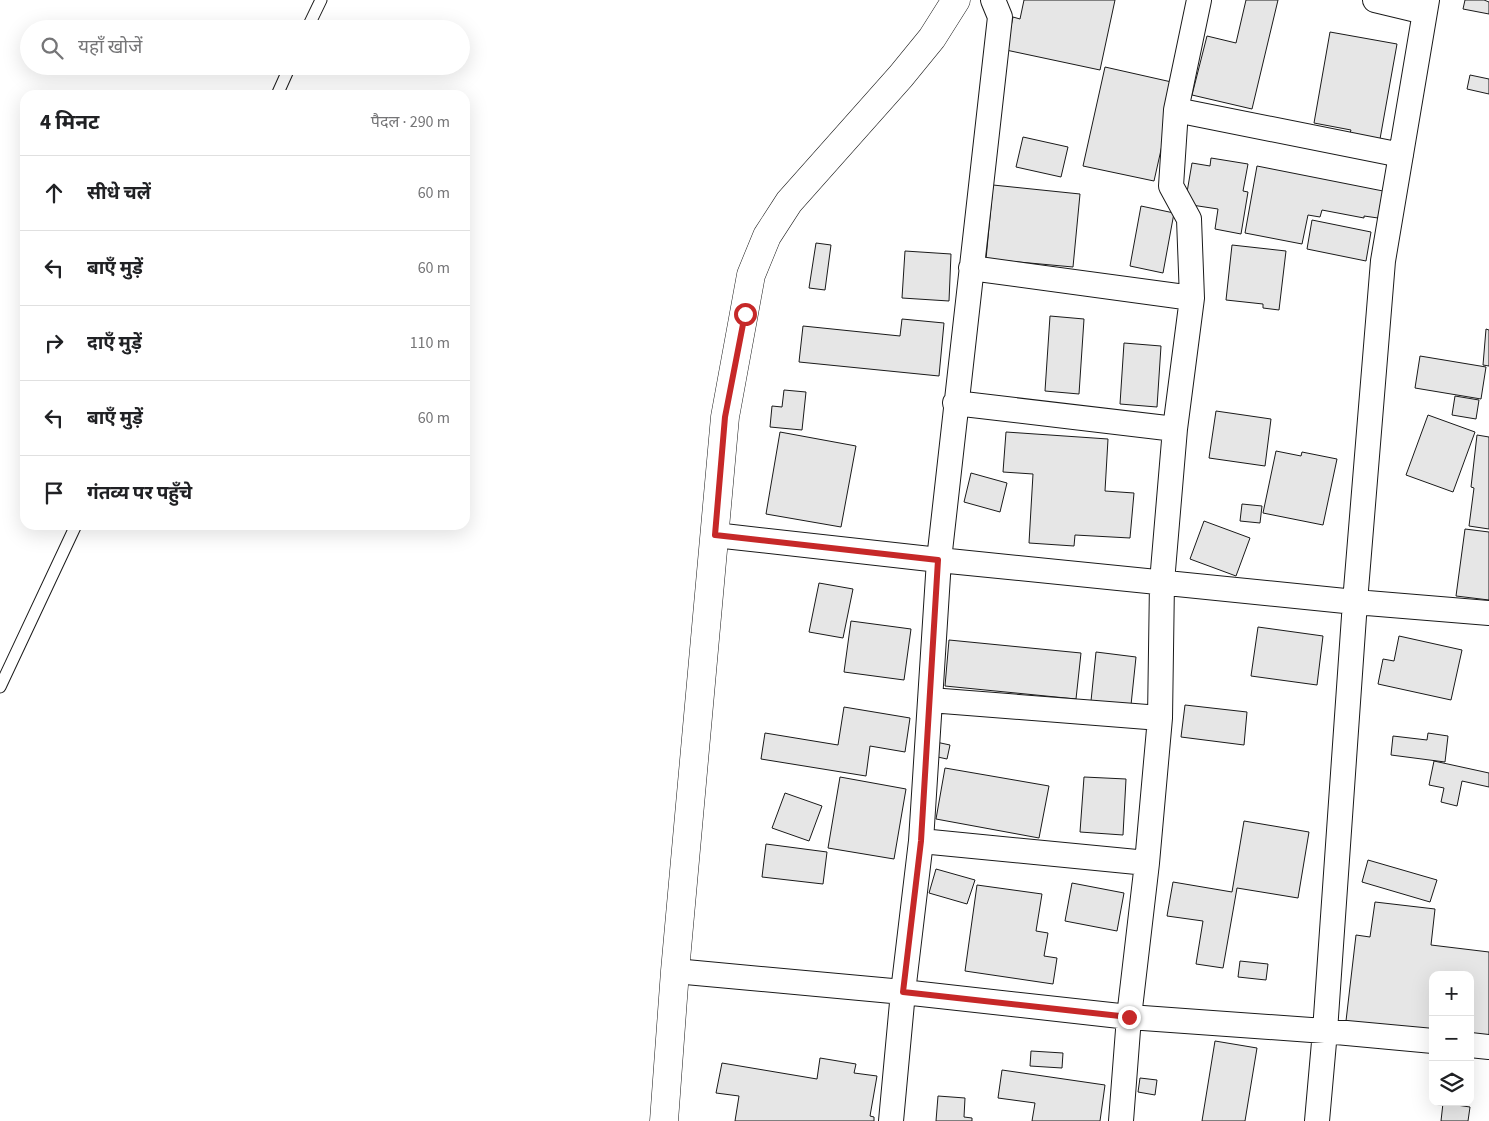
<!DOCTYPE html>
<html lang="hi">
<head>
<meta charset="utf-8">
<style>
	body { margin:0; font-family:"Source Sans 3","Noto Sans Devanagari",sans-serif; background:#f6f6f6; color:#202124 }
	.controls { position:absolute; right:15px; bottom:15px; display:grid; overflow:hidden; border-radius:10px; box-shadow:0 5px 20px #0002 }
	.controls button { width:45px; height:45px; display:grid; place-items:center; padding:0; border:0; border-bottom:1px solid #e0e0e0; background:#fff; color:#202124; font:25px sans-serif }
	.stop { position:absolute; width:15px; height:15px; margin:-11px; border:4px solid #c62828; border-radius:50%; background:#fff }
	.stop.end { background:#c62828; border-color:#fff; box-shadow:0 1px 5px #0008 }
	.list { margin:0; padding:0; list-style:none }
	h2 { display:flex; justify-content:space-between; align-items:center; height:65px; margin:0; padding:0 20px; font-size:21px }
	h2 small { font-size:16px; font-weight:400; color:#757577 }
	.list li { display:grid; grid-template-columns:32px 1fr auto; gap:15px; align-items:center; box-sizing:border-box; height:75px; padding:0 20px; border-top:1px solid #e0e0e0 }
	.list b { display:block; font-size:19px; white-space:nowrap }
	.list em { font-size:16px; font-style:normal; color:#757577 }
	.icon { flex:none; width:28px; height:28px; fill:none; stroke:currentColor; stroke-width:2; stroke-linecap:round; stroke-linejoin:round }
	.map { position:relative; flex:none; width:1489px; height:1121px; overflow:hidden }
	.search { position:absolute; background:#fff; box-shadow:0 5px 20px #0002; left:20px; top:20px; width:450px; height:55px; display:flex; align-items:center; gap:12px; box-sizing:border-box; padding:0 18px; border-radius:28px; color:#757577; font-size:19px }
	.panel { position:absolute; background:#fff; box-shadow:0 5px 20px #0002; left:20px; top:90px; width:450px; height:440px; border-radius:15px }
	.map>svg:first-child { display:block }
	.building { fill:#e6e6e6; stroke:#1a1a1a }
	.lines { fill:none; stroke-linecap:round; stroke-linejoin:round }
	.lane-casing { stroke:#1a1a1a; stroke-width:13 }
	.street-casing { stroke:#1a1a1a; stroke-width:26 }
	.secondary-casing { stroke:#1a1a1a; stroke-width:29 }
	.lane { stroke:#fff; stroke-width:11 }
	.street { stroke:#fff; stroke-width:24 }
	.secondary { stroke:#fff; stroke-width:28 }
	.route { stroke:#c62828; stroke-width:6 }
</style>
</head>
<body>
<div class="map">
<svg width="1489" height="1121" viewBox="0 0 1489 1121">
	<rect width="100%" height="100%" fill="#fff"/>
	<!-- building -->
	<path class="building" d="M1024,0h91l-15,70 -94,-20 7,-33 7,2z
		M1246,0h32l-26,109 -60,-14 15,-59 29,7z
		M1465,0h19l5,2v12l-26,-5z
		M1330,32l67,12 -17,95 -30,-6 1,-3 -37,-7z
		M1105,67l71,16 -22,98 -71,-15z
		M1470,75l19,4v15l-22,-5z
		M1023,137l45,10 -7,30 -45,-10z
		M1211,158l37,6 -5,27 5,1 -7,42 -26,-5 3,-20 -33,-5 7,-41 18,3z
		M1257,166l126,25 -5,27 -14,-2v2l-42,-8 -2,7 -12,-2 -6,29 -57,-11z
		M993,185l87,9 -7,73 -87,-8z
		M1141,206l33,7 -11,60 -33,-7z
		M1312,220l59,12 -5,29 -59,-12z
		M816,243l15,2 -6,45 -16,-2z
		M1232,245l54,6 -7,59 -16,-2v-4l-37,-4z
		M905,251l46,3 -2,47 -47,-3z
		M1050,316l34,3 -5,75 -34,-3z
		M902,319l42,4 -5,53 -140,-14 4,-36 97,10z
		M1486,329l3,1v36l-6,-1z
		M1124,343l37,3 -4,61 -37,-3z
		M1420,356l66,11 -5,32 -66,-11z
		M784,390l22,2 -4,38 -32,-3 2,-21 10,1z
		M1455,396l24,4 -3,19 -24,-4z
		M1216,411l55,8 -6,47 -56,-8z
		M1428,415l47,17 -22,60 -47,-17z
		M780,432l76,14 -15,81 -75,-13z
		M1006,432l102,7 -3,52 29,2 -4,45 -55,-3 -1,11 -45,-3 4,-69 -30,-2z
		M1477,435l12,2v92l-20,-3 5,-38 -3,-1z
		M1276,451l25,5 1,-4 35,7 -14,66 -60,-12z
		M971,473l36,10 -7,29 -36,-10z
		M1242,504l20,2 -2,17 -20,-2z
		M1204,521l46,17 -14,38 -46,-17z
		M1465,529l24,3v68l-33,-4z
		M819,583l34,6 -10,49 -34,-6z
		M851,621l60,8 -7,51 -60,-8z
		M1258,627l65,9 -6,49 -66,-9z
		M1399,636l63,14 -11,50 -73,-16 5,-25 11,2z
		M949,640l132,13 -5,46 -131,-13z
		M1096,652l40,5 -5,48 -40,-4z
		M1185,705l62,7 -3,33 -63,-8z
		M844,707l66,11 -5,34 -35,-6 -4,30 -105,-17 4,-26 73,12z
		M1428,733l20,3 -3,26 -54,-7 2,-19 34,4z
		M936,742l14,3 -3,14 -14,-3z
		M1434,761l55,12v14l-27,-6 -5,25 -16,-4 3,-14 -15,-3z
		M945,768l104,18 -10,52 -103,-19z
		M840,777l66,12 -12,70 -66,-11z
		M1084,777l42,2 -3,56 -43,-3z
		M785,793l37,13 -13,35 -37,-13z
		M1244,821l65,11 -11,66 -61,-10 -14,80 -27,-4 7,-43 -36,-5 6,-34 59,10z
		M766,844l61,8 -4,32 -61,-7z
		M1368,860l69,20 -7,22 -68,-20z
		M936,869l39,11 -8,24 -38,-11z
		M1072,883l52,10 -7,38 -52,-10z
		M977,885l65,9 -6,37 12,2 -4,23 13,2 -4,26 -88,-13z
		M1375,902l60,7 -4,36 58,7v87l-19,-2v-62h-37v57l-87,-11 10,-86 14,2z
		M1240,961l28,3 -2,16 -28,-3z
		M1215,1041l42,7 -12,73h-43z
		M1031,1051l32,2 -1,15 -32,-2z
		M820,1058l36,6 -2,9 23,3 -7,40 4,1v4h-139l4,-25 -23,-3 6,-30 95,16z
		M1002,1070l103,15 -5,36h-68l3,-18 -37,-5z
		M1140,1078l17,2 -2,15 -17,-3z
		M938,1096l27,2 -1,19 8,1v3h-36z
		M1443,1103l27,4 -2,14h-27z"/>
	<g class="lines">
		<defs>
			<path id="lane" d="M307,29l14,-29
				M277,95l13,-29
				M0,687l76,-162"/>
			<path id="street" d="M1375,0l50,12
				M1176,110l225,45
				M971,268l221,30
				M955,403l220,26
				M715,535l224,25 416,42 134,11
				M930,700l230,18
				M921,841l226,22
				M675,971l228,21 226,25 196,14 108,10
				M1470,1045l19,2
				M891,1121l12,-129 18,-151 18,-281 61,-543 -7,-17
				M1121,1121l8,-104 18,-154 13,-145 2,-136 13,-153 17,-131 -3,-79 -18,-33 5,-76 23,-110
				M1317,1121l8,-90 30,-429 28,-341 44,-261"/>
			<path id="secondary" d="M664,1121l11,-150 50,-554 26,-142 16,-39 22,-34 112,-126 31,-38 24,-38"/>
		</defs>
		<!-- lane casing -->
		<use href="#lane" class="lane-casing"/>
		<!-- street casing -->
		<use href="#street" class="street-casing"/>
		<!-- secondary casing -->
		<use href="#secondary" class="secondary-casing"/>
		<!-- lane -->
		<use href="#lane" class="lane"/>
		<!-- street -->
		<use href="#street" class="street"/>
		<!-- secondary -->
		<use href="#secondary" class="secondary"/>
	</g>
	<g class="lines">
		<!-- route -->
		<path class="route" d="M745,314l-20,103 -10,118 223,25 -17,281 -18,151 226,25"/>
	</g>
</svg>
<div class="controls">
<button>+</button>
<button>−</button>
<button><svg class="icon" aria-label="layers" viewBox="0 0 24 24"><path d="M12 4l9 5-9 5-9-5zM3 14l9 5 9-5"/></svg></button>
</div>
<div class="stop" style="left:745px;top:314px"></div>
<div class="stop end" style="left:1129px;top:1017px"></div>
<div class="search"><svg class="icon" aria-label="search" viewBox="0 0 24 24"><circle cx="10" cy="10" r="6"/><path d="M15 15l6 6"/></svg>यहाँ खोजें</div>
<section class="panel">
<h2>4 मिनट<small>पैदल · 290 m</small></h2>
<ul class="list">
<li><svg class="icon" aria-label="ahead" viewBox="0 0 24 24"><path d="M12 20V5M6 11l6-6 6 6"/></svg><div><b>सीधे चलें</b></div><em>60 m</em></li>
<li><svg class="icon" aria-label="left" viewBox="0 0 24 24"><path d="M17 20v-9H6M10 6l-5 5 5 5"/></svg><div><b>बाएँ मुड़ें</b></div><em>60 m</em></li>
<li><svg class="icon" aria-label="right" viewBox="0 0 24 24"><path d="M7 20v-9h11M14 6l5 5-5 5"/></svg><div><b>दाएँ मुड़ें</b></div><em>110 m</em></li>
<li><svg class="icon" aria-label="left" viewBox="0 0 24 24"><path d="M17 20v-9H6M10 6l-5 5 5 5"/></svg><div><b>बाएँ मुड़ें</b></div><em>60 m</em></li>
<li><svg class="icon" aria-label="arrive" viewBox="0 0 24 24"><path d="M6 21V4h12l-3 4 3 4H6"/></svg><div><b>गंतव्य पर पहुँचे</b></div></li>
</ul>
</section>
</div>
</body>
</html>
